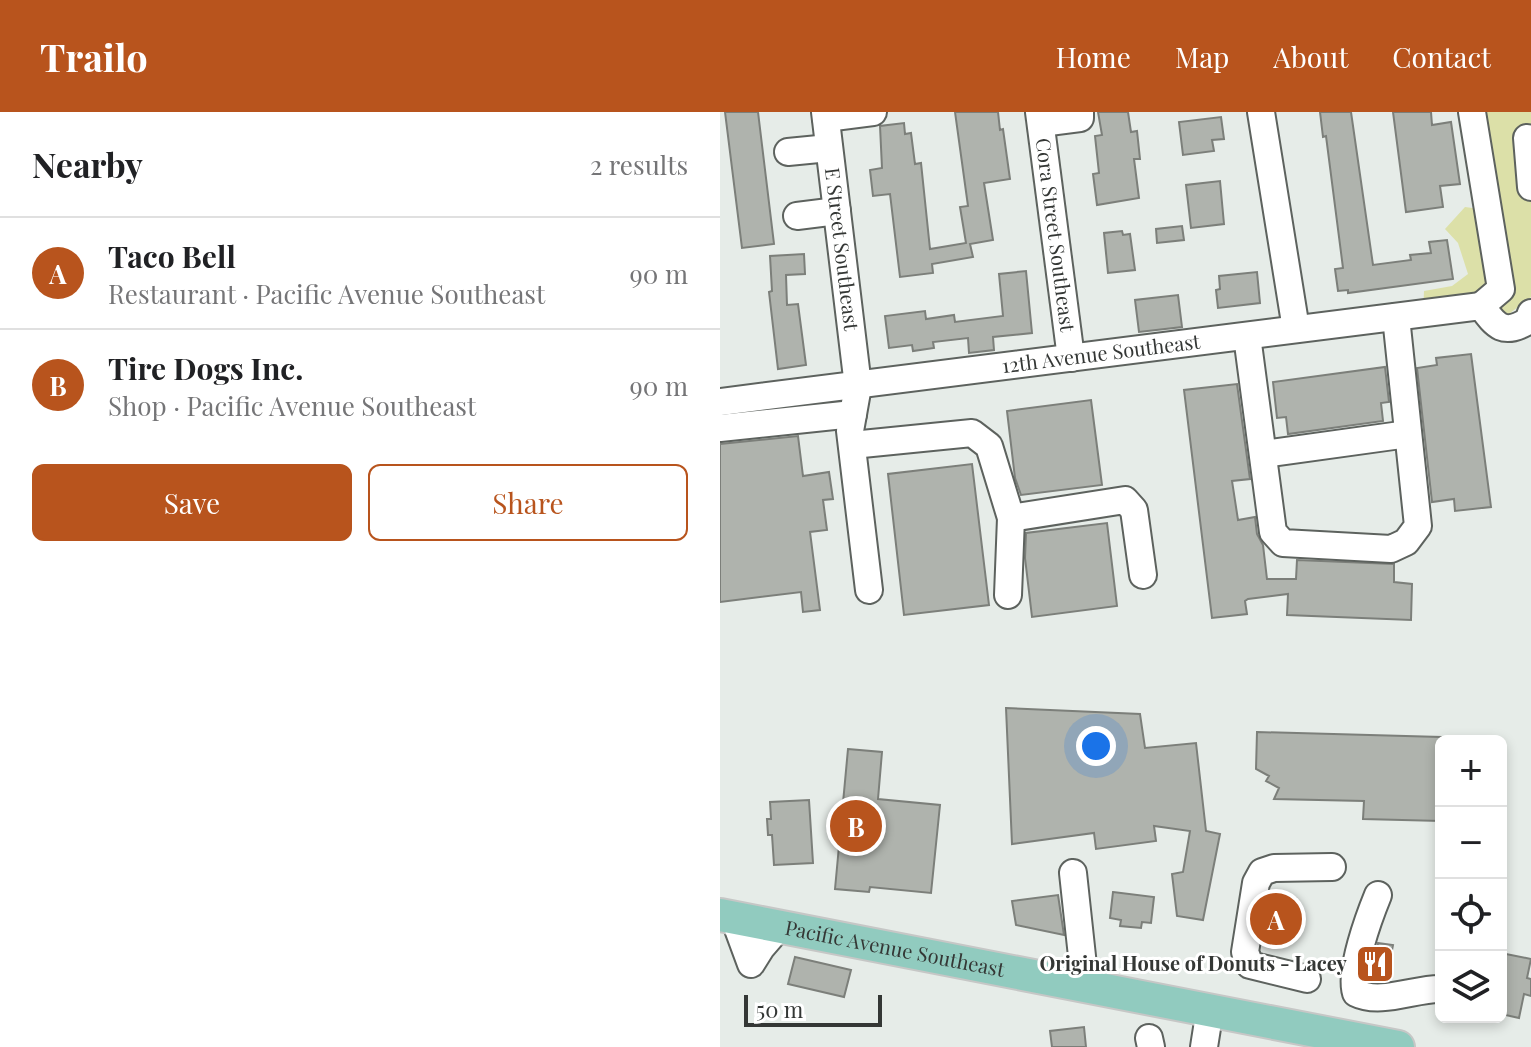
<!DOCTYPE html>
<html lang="en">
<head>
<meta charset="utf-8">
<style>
	body { margin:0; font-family:"Playfair Display",serif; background:#f2f2f2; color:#202124 }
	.controls { position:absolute; right:24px; bottom:24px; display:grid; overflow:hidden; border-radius:12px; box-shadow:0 4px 12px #0003 }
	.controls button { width:72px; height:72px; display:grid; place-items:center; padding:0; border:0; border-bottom:2px solid #e0e0e0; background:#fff; color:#202124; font:40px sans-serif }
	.scale { position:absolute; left:24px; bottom:20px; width:138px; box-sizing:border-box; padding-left:8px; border:4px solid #343735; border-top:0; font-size:22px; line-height:28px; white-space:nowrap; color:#343735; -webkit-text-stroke:6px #fff; paint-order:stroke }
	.you { position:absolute; left:376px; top:634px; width:28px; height:28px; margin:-20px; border:6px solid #fff; border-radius:50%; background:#1a73e8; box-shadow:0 0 0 12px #1a73e833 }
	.badge { display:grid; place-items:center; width:52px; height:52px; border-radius:50%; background:#b8541d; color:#fff; font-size:26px; font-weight:700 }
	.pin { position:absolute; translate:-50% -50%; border:4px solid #fff; box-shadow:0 2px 8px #0006 }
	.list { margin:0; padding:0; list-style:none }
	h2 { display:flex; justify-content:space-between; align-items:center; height:104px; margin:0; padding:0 32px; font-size:34px }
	h2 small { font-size:26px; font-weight:400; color:#757577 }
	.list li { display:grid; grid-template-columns:52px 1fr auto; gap:24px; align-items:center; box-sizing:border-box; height:112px; padding:0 32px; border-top:2px solid #e0e0e0 }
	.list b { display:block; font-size:30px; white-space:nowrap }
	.list p { margin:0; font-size:26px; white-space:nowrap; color:#757577 }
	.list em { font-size:26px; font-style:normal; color:#757577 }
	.actions { display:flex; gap:16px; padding:24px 32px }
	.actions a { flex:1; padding:18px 0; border:2px solid #b8541d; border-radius:12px; text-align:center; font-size:28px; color:#b8541d }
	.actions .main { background:#b8541d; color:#fff }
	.icon { flex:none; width:44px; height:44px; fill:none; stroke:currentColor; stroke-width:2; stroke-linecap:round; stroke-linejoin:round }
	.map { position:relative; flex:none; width:811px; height:935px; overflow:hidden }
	header { display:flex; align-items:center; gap:48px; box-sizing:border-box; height:112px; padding:0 40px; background:#b8541d; color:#fff }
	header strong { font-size:38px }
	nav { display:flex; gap:44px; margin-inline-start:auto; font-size:28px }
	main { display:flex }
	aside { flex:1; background:#fff }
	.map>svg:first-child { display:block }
	.green { fill:#dce0a8 }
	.building { fill:#afb3ad; stroke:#7c7f7a; stroke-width:2 }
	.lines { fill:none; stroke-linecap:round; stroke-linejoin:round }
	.minor-casing { stroke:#5d625e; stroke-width:30 }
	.major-casing { stroke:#c6c7c6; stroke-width:36 }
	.minor { stroke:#fff; stroke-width:26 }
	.major { stroke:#91cbbf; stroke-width:32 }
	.labels { text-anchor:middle; stroke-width:6; stroke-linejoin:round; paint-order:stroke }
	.street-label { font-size:20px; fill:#343735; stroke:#fff }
	.poi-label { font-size:20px; font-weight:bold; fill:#343735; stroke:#fff; text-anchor:end }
</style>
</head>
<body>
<header>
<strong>Trailo</strong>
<nav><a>Home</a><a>Map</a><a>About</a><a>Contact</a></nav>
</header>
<main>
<aside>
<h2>Nearby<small>2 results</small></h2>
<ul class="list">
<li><span class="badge">A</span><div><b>Taco Bell</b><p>Restaurant · Pacific Avenue Southeast</p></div><em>90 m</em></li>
<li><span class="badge">B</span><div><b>Tire Dogs Inc.</b><p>Shop · Pacific Avenue Southeast</p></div><em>90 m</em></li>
</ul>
<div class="actions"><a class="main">Save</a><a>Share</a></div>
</aside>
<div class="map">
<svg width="811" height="935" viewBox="0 0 811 935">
	<rect width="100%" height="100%" fill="#e6ece8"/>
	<!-- green -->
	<path class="green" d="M752,0h59v185l-31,24 -77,-7 1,-23 28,-5 16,-12 -10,-31 -13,-14 20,-22 22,3z"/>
	<!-- building -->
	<path class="building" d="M5,0h33l16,132 -32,4z
		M235,0h43l2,18 3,-1 7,50 -26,4 9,57 -23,4 3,13 -41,7 1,9 -33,4 -10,-83 -17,2 -3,-26 12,-2 -2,-42 24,-3 1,11 6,-1 4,31 6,-1 9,86 36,-6 -6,-36 8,-1z
		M378,0h30l3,20 6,-1 3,28h-6l5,39 -42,7 -4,-31 6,-1 -4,-37 7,-1z
		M600,0h31l22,153 38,-5 -1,-5 21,-2 -2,-11 18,-2 6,39 -105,14v-3l-10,1 -3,-22 8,-1 -17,-132 -3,1z
		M673,0h38l1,13 19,-3 9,62 -20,2 3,21 -37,5z
		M501,5l3,22 -12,1 2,11 -31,4 -4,-33z
		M500,69l4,43 -33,4 -5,-43z
		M462,114l2,14 -27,3 -1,-14z
		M402,119l1,4 7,-1 5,36 -27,3 -4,-40z
		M84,142l1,20 -19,1 1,30 11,-1 8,61 -28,4 -9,-77 3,-1 -2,-35z
		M306,159l6,62 -39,4 1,13 -25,3 -1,-15 -35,4 1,6 -21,3 -1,-6 -23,3 -4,-32 40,-5 1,8 28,-4 1,7 48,-6 -4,-42z
		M537,160l3,31 -42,5 -2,-18 4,-1 -1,-13z
		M458,183l4,32 -43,5 -4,-32z
		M751,242l20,153 -36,4 -1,-12 -22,3 -15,-134 20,-3 -1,-7z
		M665,255l4,35 -8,1 2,18 -95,13 -2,-17 -9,1 -4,-36z
		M517,272l13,95 -18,2 6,39 17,-3 2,17 6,11 4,34h29l1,-19 97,4v18l18,2 -1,36 -124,-5 1,-21 -40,5 -3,2 2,13 -35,4 -28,-228z
		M371,288l11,85 -81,10 -6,-17 -8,-67z
		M78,324l5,40 26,-4 4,27 -10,1 4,30 -17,2 10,78 -17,2 -2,-20 -81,10v-158z
		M252,352l17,141 -85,10 -16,-141z
		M387,411l10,83 -85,11 -7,-59 1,-25z
		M286,596l134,6 5,34 51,-5 10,88 14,3 -17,86 -26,-4 -5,-42 11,-2 7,-41 -36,-5 2,15 -60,8 -2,-16 -82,11z
		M537,620l184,5v84l-78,-2 1,-18 -90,-2 5,-11 -13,-7 3,-5 -13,-7z
		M128,637l34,3 -4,47 62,6 -9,88 -61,-6 -1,5 -34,-3z
		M89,688l4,63 -39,2 -2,-30h-4l-1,-16h4l-1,-17z
		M393,780l41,5 -3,26 -9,-1 -1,6 -21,-2 1,-6 -11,-2z
		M551,781l25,5 -10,47 -23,-5z
		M338,783l6,40 -48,-10 -4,-24z
		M658,831l15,2 -7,36h-15z
		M781,841l30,6 -4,19 4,1v17l-7,-2 -5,24 -18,-4z
		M75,845l56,13 -7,27 -56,-13z
		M364,915l2,20h-34l-2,-16z"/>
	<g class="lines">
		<defs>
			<g id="minor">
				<path id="s1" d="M105,0l33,274 -8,45 19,159"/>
				<path id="s2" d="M319,0l32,246"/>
				<path d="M541,0l35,217"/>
				<path d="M752,0l29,177 -20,17"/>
				<path d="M106,6l47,-6"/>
				<path d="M321,11l39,-5v-6"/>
				<path d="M807,26l4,49"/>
				<path d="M68,40l41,-4"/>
				<path d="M77,104l40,-5"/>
				<path d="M761,194c15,20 22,30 47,15l3,-8"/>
				<path d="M527,224l26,196 10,11 108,6 15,-7 12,-16 -22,-209"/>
				<path id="s3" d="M0,290l761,-96"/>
				<path d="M0,316l133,-14"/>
				<path d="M132,333l120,-12 17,13 22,72 -3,77"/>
				<path d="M543,342l145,-20"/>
				<path d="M291,406l114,-18 9,10 9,65"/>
				<path d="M353,761l12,111"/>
				<path d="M658,783c-9,22 -29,76 -22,98 24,12 58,-4 83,-4"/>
				<path d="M14,806l17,46 10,-16 19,-22"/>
				<path d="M587,867l-57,-14 -5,-13 11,-69 6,-11 12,-4 58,-1"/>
				<path d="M429,926l2,9"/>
				<path d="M484,935l6,-38"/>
			</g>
			<g id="major">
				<path id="s4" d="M0,803l678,132"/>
			</g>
		</defs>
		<!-- minor casing -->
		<use href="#minor" class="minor-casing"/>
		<!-- major casing -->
		<use href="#major" class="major-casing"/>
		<!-- minor -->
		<use href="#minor" class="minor"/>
		<!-- major -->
		<use href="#major" class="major"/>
	</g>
	<!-- icons -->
	<defs>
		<symbol id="restaurant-square" viewBox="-11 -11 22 22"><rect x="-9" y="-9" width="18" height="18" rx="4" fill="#b8541d" stroke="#fff"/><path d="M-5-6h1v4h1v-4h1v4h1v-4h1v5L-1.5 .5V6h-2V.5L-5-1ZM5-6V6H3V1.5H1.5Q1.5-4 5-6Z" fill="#fff"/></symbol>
	</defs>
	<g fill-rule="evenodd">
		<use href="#restaurant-square" x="633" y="830" width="44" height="44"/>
	</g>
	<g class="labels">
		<!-- street labels -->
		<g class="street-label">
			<text dy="7" stroke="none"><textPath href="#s2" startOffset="124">Cora Street Southeast</textPath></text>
			<text dy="7" stroke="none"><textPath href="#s1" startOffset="138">E Street Southeast</textPath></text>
			<text dy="7" stroke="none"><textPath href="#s3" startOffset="384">12th Avenue Southeast</textPath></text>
			<text dy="7" stroke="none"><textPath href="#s4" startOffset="178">Pacific Avenue Southeast</textPath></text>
		</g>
		<!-- poi labels -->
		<g class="poi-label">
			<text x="627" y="859">Original House of Donuts - Lacey</text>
		</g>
	</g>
</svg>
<div class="controls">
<button>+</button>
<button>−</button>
<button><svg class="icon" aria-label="locate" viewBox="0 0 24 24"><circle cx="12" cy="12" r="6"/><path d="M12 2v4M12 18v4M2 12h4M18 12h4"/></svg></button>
<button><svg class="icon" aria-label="layers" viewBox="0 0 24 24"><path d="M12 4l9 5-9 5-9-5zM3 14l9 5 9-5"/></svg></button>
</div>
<div class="scale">50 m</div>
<div class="you"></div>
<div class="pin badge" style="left:556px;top:807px">A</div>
<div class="pin badge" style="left:136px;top:714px">B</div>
</div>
</main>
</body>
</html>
